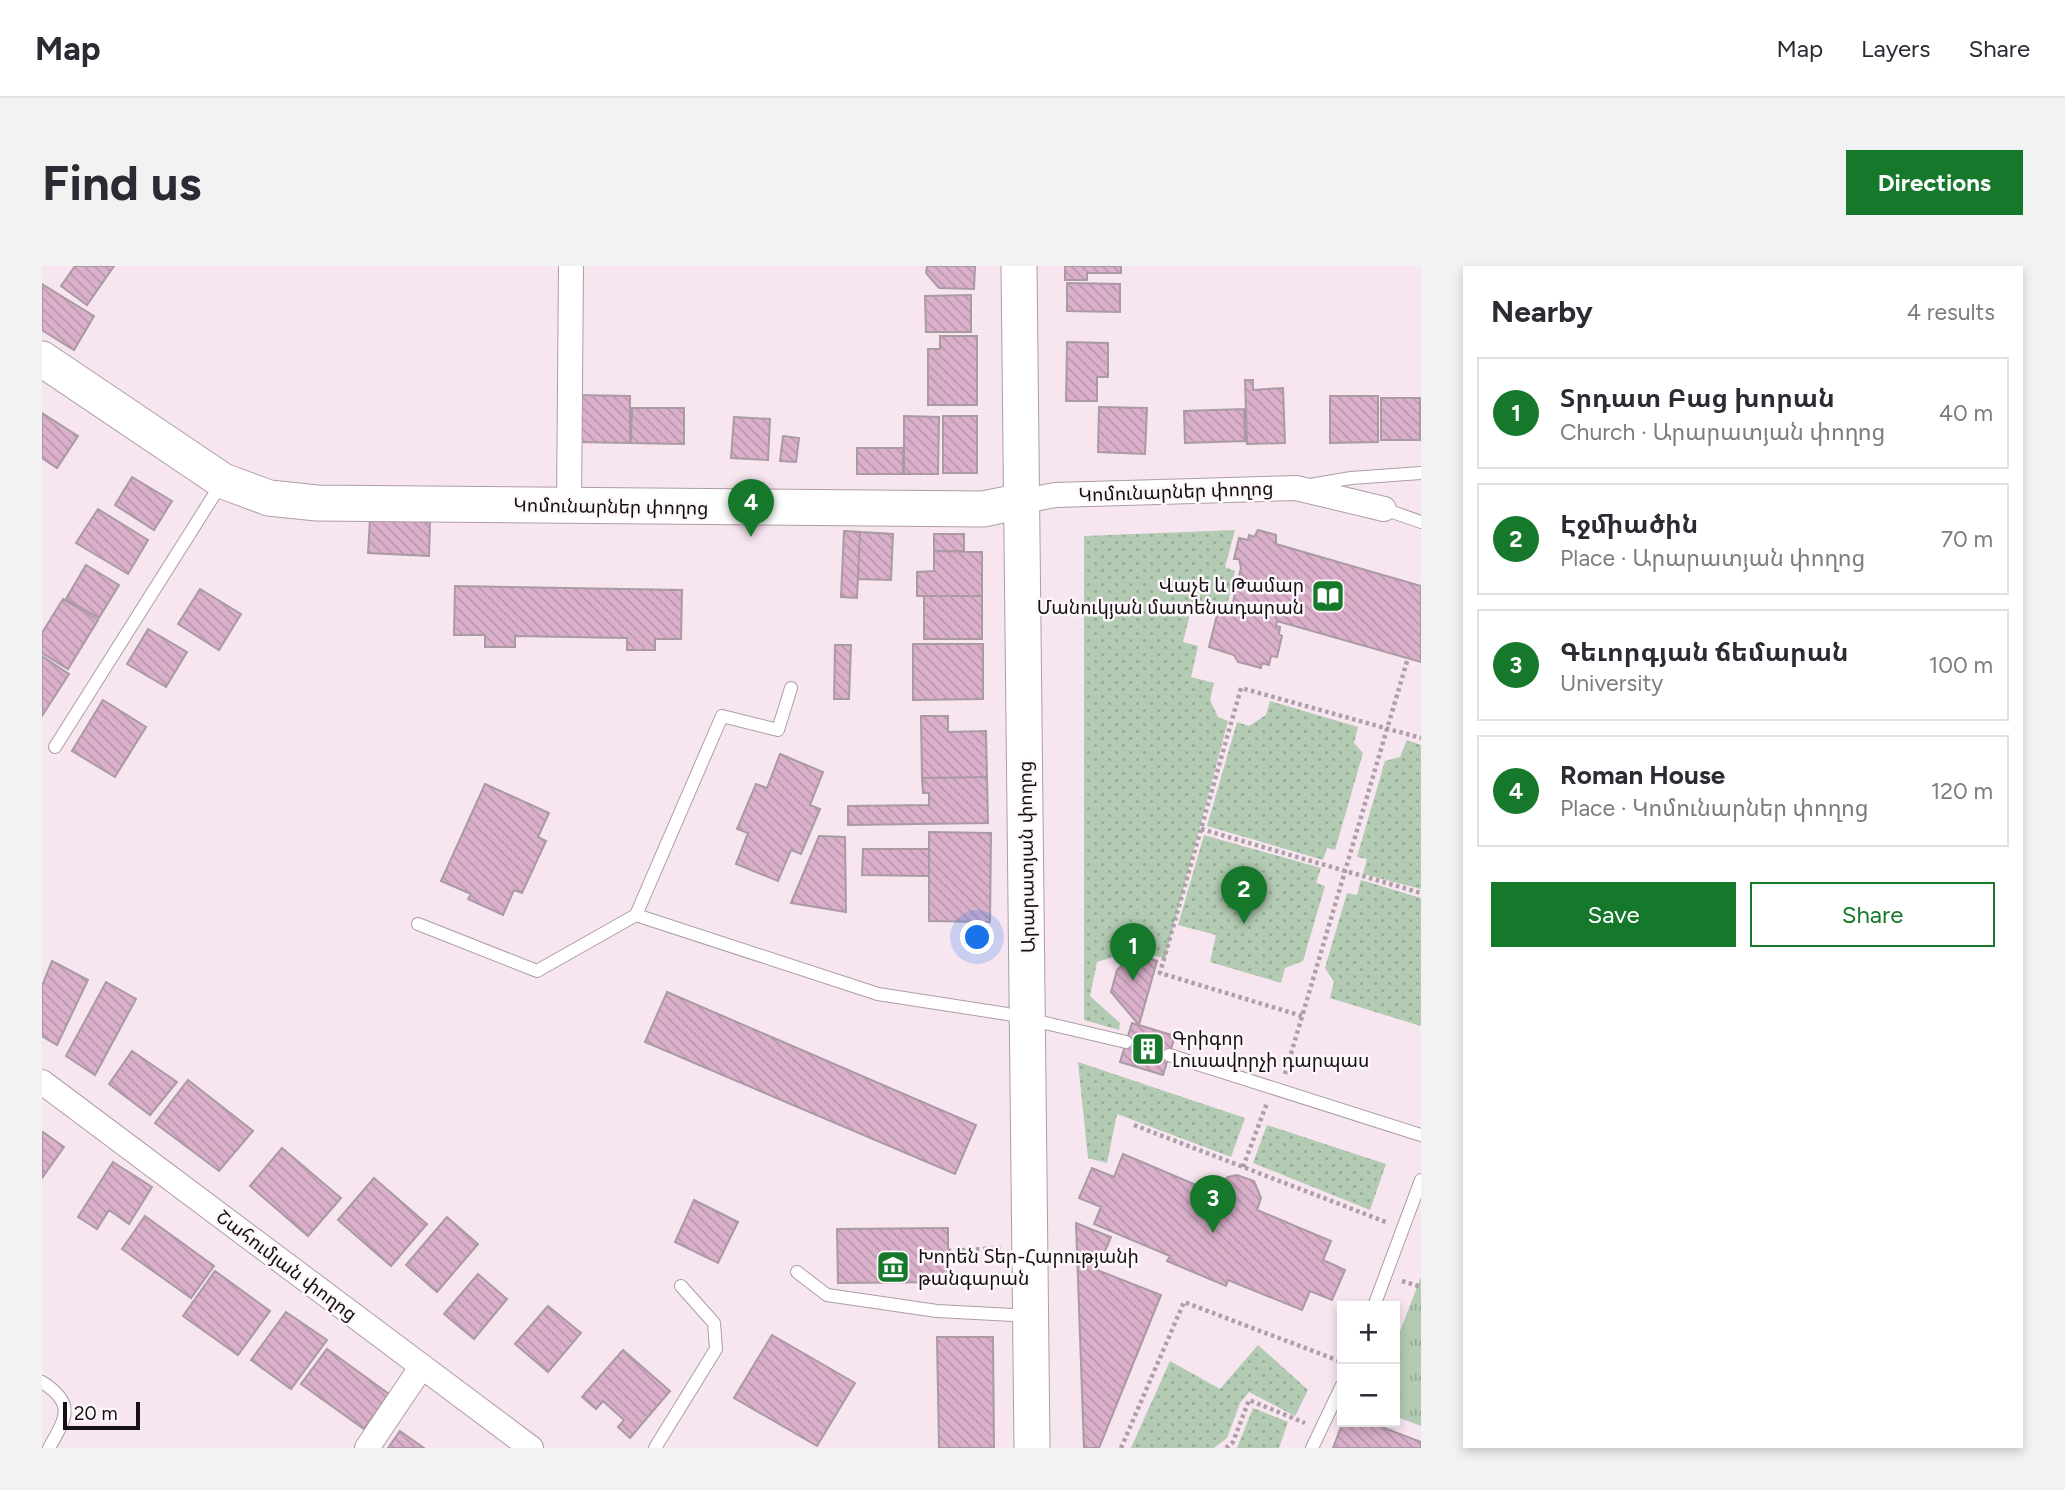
<!DOCTYPE html>
<html lang="en">
<head>
<meta charset="utf-8">
<style>
	body { margin:0; font-family:Figtree,"Noto Sans Armenian",sans-serif; background:#f2f2f3; color:#2b2b33 }
	.controls { position:absolute; right:21px; bottom:21px; display:grid; overflow:hidden; border-radius:0px; box-shadow:0 4px 10px #0003 }
	.controls button { width:63px; height:63px; display:grid; place-items:center; padding:0; border:0; border-bottom:2px solid #e1e1e2; background:#fff; color:#2b2b33; font:35px sans-serif }
	.scale { position:absolute; left:21px; bottom:18px; width:77px; box-sizing:border-box; padding-left:7px; border:4px solid #161014; border-top:0; font-size:19px; line-height:24px; white-space:nowrap; color:#161014; -webkit-text-stroke:5px #fdf6fa; paint-order:stroke }
	.you { position:absolute; left:936px; top:672px; width:24px; height:24px; margin:-18px; border:5px solid #fff; border-radius:50%; background:#1a73e8; box-shadow:0 0 0 10px #1a73e833 }
	.badge { display:grid; place-items:center; width:46px; height:46px; border-radius:50%; background:#16782a; color:#fff; font-size:23px; font-weight:700 }
	.pin { position:absolute; translate:-50% -58px; filter:drop-shadow(0 2px 4px #0008) }
	.pin::after { content:''; position:absolute; top:37px; width:24px; height:21px; background:inherit; clip-path:polygon(0 0,100% 0,50% 100%) }
	.list { margin:0; padding:0; list-style:none }
	h2 { display:flex; justify-content:space-between; align-items:center; height:91px; margin:0; padding:0 28px; font-size:30px }
	h2 small { font-size:23px; font-weight:400; color:#7c7c81 }
	.list li { display:grid; grid-template-columns:46px 1fr auto; gap:21px; align-items:center; box-sizing:border-box; height:112px; margin:0 14px 14px; padding:0 14px; border:2px solid #e1e1e2; border-radius:0px }
	.list b { display:block; font-size:26px; white-space:nowrap }
	.list p { margin:0; font-size:23px; white-space:nowrap; color:#7c7c81 }
	.list em { font-size:23px; font-style:normal; color:#7c7c81 }
	.actions { display:flex; gap:14px; padding:21px 28px }
	.actions a { flex:1; padding:16px 0; border:2px solid #16782a; border-radius:0px; text-align:center; font-size:24px; color:#16782a }
	.actions .main { background:#16782a; color:#fff }
	.map { position:relative; flex:none; width:1379px; height:1182px; overflow:hidden; border-radius:0px }
	header { display:flex; align-items:center; gap:42px; box-sizing:border-box; height:98px; padding:0 35px; background:#fff; border-bottom:2px solid #e1e1e2 }
	header strong { font-size:33px }
	nav { display:flex; gap:38px; margin-inline-start:auto; font-size:24px }
	.intro { display:flex; align-items:center; justify-content:space-between; box-sizing:border-box; height:168px; padding:0 42px }
	h1 { margin:0; font-size:49px }
	.button { padding:18px 32px; border-radius:0px; background:#16782a; color:#fff; font-size:24px; font-weight:700 }
	main { display:flex; gap:42px; padding:0 42px }
	aside { flex:1; background:#fff; border-radius:0px; box-shadow:0 4px 10px #0003 }
	.map>svg:first-child { display:block }
	.grass { fill:url(#grass-dots) }
	.park { fill:url(#park-tufts) }
	.building { fill:url(#building-back-hatch); stroke:#aa9aa4; stroke-width:2 }
	.lines { fill:none; stroke-linecap:round; stroke-linejoin:round }
	.lane-casing { stroke:#ad9da7; stroke-width:14 }
	.street-casing { stroke:#ad9da7; stroke-width:26 }
	.secondary-casing { stroke:#ad9da7; stroke-width:37 }
	.path { stroke:#ad9fa8; stroke-width:4.5; stroke-dasharray:3.5 3.5; stroke-linecap:butt }
	.lane { stroke:#fff; stroke-width:12 }
	.street { stroke:#fff; stroke-width:24 }
	.secondary { stroke:#fff; stroke-width:35 }
	.labels { text-anchor:middle; stroke-width:5; stroke-linejoin:round; paint-order:stroke }
	.street-label { font-size:19px; fill:#161014; stroke:#fdf6fa }
	.poi-label { font-size:19px; fill:#161014; stroke:#fdf6fa; text-anchor:start }
</style>
</head>
<body>
<header>
<strong>Map</strong>
<nav><a>Map</a><a>Layers</a><a>Share</a></nav>
</header>
<div class="intro"><h1>Find us</h1><a class="button">Directions</a></div>
<main>
<div class="map">
<svg width="1379" height="1182" viewBox="0 0 1379 1182">
	<defs>
		<pattern id="grass-dots" width="8" height="8" patternUnits="userSpaceOnUse" patternTransform="scale(1.75)"><rect width="8" height="8" fill="#b2cbb2"/><path d="M2 2h.1M6 6h.1" fill="none" stroke="#98ad98" stroke-width="1.8" stroke-linecap="round"/></pattern>
		<pattern id="park-tufts" width="24" height="20" patternUnits="userSpaceOnUse" patternTransform="scale(1.75)"><rect width="24" height="20" fill="#b2cbb2"/><path d="M3 7l-1-3M5 7V3M7 7l1-3M15 17l-1-3M17 17v-4M19 17l1-3" fill="none" stroke="#98ad98"/></pattern>
		<pattern id="building-back-hatch" width="6" height="6" patternUnits="userSpaceOnUse" patternTransform="scale(1.75)"><rect width="6" height="6" fill="#dab0cb"/><path d="M-1 5l2 2M0 0l6 6M5-1l2 2" fill="none" stroke="#ba96ad"/></pattern>
	</defs>
	<rect width="100%" height="100%" fill="#f7e5f0"/>
	<!-- grass -->
	<path class="grass" d="M1193,264l-10,37 10,4 -8,35h-35l-9,36 15,4 -7,31 23,6 -4,17 8,17 10,4 -63,237 -31,-7 -37,11 -7,34 30,27 -1,7 -35,-10v-484z
		M1228,435l88,26 -4,16 9,10 -28,97 -8,-2 -4,12 -116,-34 30,-104 12,4 17,-11z
		M1365,474l14,5v144l-58,-15 4,-15 -10,-2 28,-96 15,-4z
		M1162,569l117,33 -5,15 9,3 -22,75 -18,7 -4,15 -71,-21 6,-27 -38,-10z
		M1319,614l60,18v128l-91,-28 4,-16 -9,-14 22,-75 10,2z
		M1036,796l167,56 -14,39 -114,-43 -10,49 -19,-5z
		M1225,859l119,39 -16,46 -117,-47z
		M1216,1079l50,45 -13,26 -46,-24 -9,11 -13,35 -13,10h-83l39,-87 50,28z
		M1211,1142l35,14 -9,26h-42z"/>
	<!-- park -->
	<path class="park" d="M1379,1011v149l-26,-10v-72z"/>
	<!-- building -->
	<path class="building" d="M33,0h39l-27,39 -26,-19z
		M885,0h48l-1,23 -35,-1 -13,-15z
		M1023,0h56v7h-34v7h-22z
		M1025,17l53,1v28l-53,-1z
		M0,18l52,32 -20,34 -32,-20z
		M929,29v37h-45l-1,-36z
		M898,70h37v69h-49v-56h12z
		M1025,76l41,1v34h-11v24h-31z
		M1203,114h8v10l30,-2 2,55 -38,1z
		M534,129l54,1v47l-54,-1z
		M1288,130h48v46l-48,1z
		M1339,132h39v42h-39z
		M1057,141l48,1 -2,46 -47,-2z
		M590,142h52v36l-53,-1z
		M1202,143l1,32 -60,2 -1,-32z
		M0,147l36,23 -21,32 -15,-10z
		M862,150l35,1 -1,57h-34z
		M901,150h34v57h-34z
		M692,151l36,2 -2,41 -37,-2z
		M741,170l16,2 -3,24 -16,-1z
		M815,182h46v26h-46z
		M90,211l40,24 -18,29 -39,-25z
		M56,243l50,31 -20,34 -52,-31z
		M328,253l60,3 -1,34 -61,-3z
		M1216,264l18,5v9l145,42v76l-144,-41 -1,5 4,1 -1,7 3,2 -5,21 -6,-1 -2,9 -7,-2 -1,5 -23,-6 -4,-7 -25,-8 9,-36 14,-5 9,-38 -2,-9h-5l5,-21 9,2 1,-5 5,2z
		M802,265l16,1 -3,66 -16,-1z
		M818,266l33,2 -2,46 -33,-1z
		M892,268h30v17h-30z
		M892,285l48,1v44h-65v-24l17,-1z
		M44,299l33,20 -20,33 -33,-19z
		M413,320l227,4 -1,49h-26v11h-28v-12l-112,-2v11h-30v-12h-31z
		M158,323l41,25 -22,36 -41,-26z
		M882,330h58v43h-58z
		M21,333l35,21 -30,49 -26,-16v-20z
		M106,363l39,23 -21,35 -39,-23z
		M871,378h70v55l-70,1z
		M793,379h16l-2,54h-15z
		M0,390l27,18 -27,42z
		M61,434l43,27 -31,50 -43,-26z
		M879,450h27v16l38,-1 1,46 -65,1z
		M738,488l43,18 -13,33 10,4 -19,45 -10,-4 -13,31 -42,-17 12,-31 -11,-4 19,-45 11,4z
		M945,511l1,46 -140,2v-19l81,-1v-12h-6l-1,-15z
		M443,518l64,29 -11,24 8,4 -24,52 -8,-3 -11,25 -35,-16 3,-5 -30,-13z
		M887,566l62,1 -1,89 -61,-1z
		M777,570l26,1 1,75 -55,-9z
		M821,583h66v27l-67,-1z
		M1093,688l22,7 -18,64 -28,-33 6,-22z
		M10,695l36,19 -31,65 -15,-9v-50z
		M64,716l30,17 -41,76 -29,-19z
		M625,726l309,133 -21,49 -310,-132z
		M1090,757l43,13 -12,39 -43,-13z
		M90,785l45,31 -27,33 -41,-31z
		M146,814l65,51 -34,40 -64,-48z
		M1,866l21,15 -22,31v-45z
		M240,882l59,50 -33,38 -58,-50z
		M1081,888l92,39 6,-11 7,-5 9,-2 17,6 7,17 -4,12 74,31 -8,19 22,10 -13,30 -22,-9 -8,19 -74,-30 -2,6 -59,-25 3,-5 -76,-32 7,-17 -22,-9 13,-30 22,9z
		M71,896l39,25 -23,37 -20,-14 -12,19 -19,-12z
		M332,912l53,46 -36,42 -53,-46z
		M652,934l44,22 -20,41 -43,-21z
		M103,950l69,50 -23,32 -69,-49z
		M405,951l31,27 -41,48 -31,-27z
		M1034,957l35,14 -14,33 64,25 -62,153h-15z
		M906,962v54l-110,1 -1,-54z
		M173,1005l55,40 -32,44 -55,-39z
		M436,1008l29,25 -33,40 -30,-25z
		M506,1040l33,27 -33,39 -33,-28z
		M244,1046l41,28 -36,49 -40,-29z
		M730,1069l83,48 -38,63 -83,-48z
		M895,1071h56l1,111h-55z
		M285,1083l62,45 -25,35 -63,-45z
		M581,1084l47,41 -40,47 -12,-11 6,-7 -21,-19 -7,8 -14,-12z
		M1301,1156h26l52,20v6h-88z
		M358,1165l24,17h-36z"/>
	<g class="lines">
		<defs>
			<path id="lane" d="M1268,219l41,-7 70,-5
				M1342,243l37,13
				M749,422l-13,42 -56,-14 -86,199 242,79 129,20 119,28
				M13,481l166,-263
				M376,658l119,47 99,-56
				M1127,789l252,80
				M755,1006l30,23 110,16 93,5
				M1332,1040l47,-126
				M0,1116c35,22 23,37 7,66
				M613,1182l61,-99 -2,-26 -33,-37
				M1270,1182l30,-63"/>
			<path id="street" d="M981,235l32,-6 241,-7 88,21
				M527,239l2,-239
				M0,816l489,366
				M325,1182l55,-82"/>
			<path id="secondary" d="M977,0l13,1182
				M0,93l181,122 46,17 48,5 666,6 40,-8"/>
		</defs>
		<!-- lane casing -->
		<use href="#lane" class="lane-casing"/>
		<!-- street casing -->
		<use href="#street" class="street-casing"/>
		<!-- secondary casing -->
		<use href="#secondary" class="secondary-casing"/>
		<!-- path -->
		<path class="path" d="M1159,563l220,64
			M1260,750l-142,-43 81,-285 180,50
			M1243,808l123,-416
			M1092,859l252,97
			M1201,901l24,-64
			M906,985l53,-3
			M1360,1015l19,6
			M1079,1182l63,-146 158,60
			M1184,1182l7,-6 16,-42 56,23"/>
		<!-- lane -->
		<use href="#lane" class="lane"/>
		<!-- street -->
		<use href="#street" class="street"/>
		<!-- secondary -->
		<use href="#secondary" class="secondary"/>
	</g>
	<!-- icons -->
	<defs>
		<symbol id="library-square" viewBox="-11 -11 22 22"><rect x="-9" y="-9" width="18" height="18" rx="4" fill="#16782a" stroke="#fdf6fa"/><path d="M-6-4Q-3-5.5-.7-3.5V5Q-3 3-6 4ZM6-4Q3-5.5 .7-3.5V5Q3 3 6 4Z" fill="#fff"/></symbol>
		<symbol id="building-square" viewBox="-11 -11 22 22"><rect x="-9" y="-9" width="18" height="18" rx="4" fill="#16782a" stroke="#fdf6fa"/><path d="M-4-6H4V6H1V3H-1V6H-4ZM-2.5-4.3h1.7v1.8h-1.7ZM.8-4.3h1.7v1.8H.8ZM-2.5-1h1.7V.8h-1.7ZM.8-1h1.7V.8H.8Z" fill="#fff"/></symbol>
		<symbol id="museum-square" viewBox="-11 -11 22 22"><rect x="-9" y="-9" width="18" height="18" rx="4" fill="#16782a" stroke="#fdf6fa"/><path d="M0-6L6-3V-2H-6V-3ZM-5-1h2V3h-2ZM-1-1h2V3h-2ZM3-1h2V3H3ZM-6 4H6V6H-6Z" fill="#fff"/></symbol>
	</defs>
	<g fill-rule="evenodd">
		<use href="#library-square" x="1267" y="311" width="38" height="38"/>
		<use href="#building-square" x="1087" y="764" width="38" height="38"/>
		<use href="#museum-square" x="832" y="982" width="38" height="38"/>
	</g>
	<g class="labels">
		<!-- street labels -->
		<g class="street-label">
			<text transform="translate(1134 225) rotate(-2)" y="7">Կոմունարներ փողոց</text>
			<text transform="translate(569 240) rotate(1)" y="7">Կոմունարներ փողոց</text>
			<text transform="translate(984 591) rotate(-91)" y="7">Արարատյան փողոց</text>
			<text transform="translate(245 999) rotate(37)" y="7">Շահումյան փողոց</text>
		</g>
		<!-- poi labels -->
		<g class="poi-label">
			<text x="1262" y="326" text-anchor="end">Վաչե և Թամար<tspan x="1262" dy="22">Մանուկյան մատենադարան</tspan></text>
			<text x="1130" y="779">Գրիգոր<tspan x="1130" dy="22">Լուսավորչի դարպաս</tspan></text>
			<text x="876" y="997">Խորեն Տեր-Հարությանի<tspan x="876" dy="22">թանգարան</tspan></text>
		</g>
	</g>
</svg>
<div class="controls">
<button>+</button>
<button>−</button>
</div>
<div class="scale">20 m</div>
<div class="you"></div>
<div class="pin badge" style="left:1091px;top:715px">1</div>
<div class="pin badge" style="left:1202px;top:658px">2</div>
<div class="pin badge" style="left:1171px;top:967px">3</div>
<div class="pin badge" style="left:709px;top:271px">4</div>
</div>
<aside>
<h2>Nearby<small>4 results</small></h2>
<ul class="list">
<li><span class="badge">1</span><div><b>Տրդատ Բաց խորան</b><p>Church · Արարատյան փողոց</p></div><em>40 m</em></li>
<li><span class="badge">2</span><div><b>Էջմիածին</b><p>Place · Արարատյան փողոց</p></div><em>70 m</em></li>
<li><span class="badge">3</span><div><b>Գեւորգյան ճեմարան</b><p>University</p></div><em>100 m</em></li>
<li><span class="badge">4</span><div><b>Roman House</b><p>Place · Կոմունարներ փողոց</p></div><em>120 m</em></li>
</ul>
<div class="actions"><a class="main">Save</a><a>Share</a></div>
</aside>
</main>
</body>
</html>
